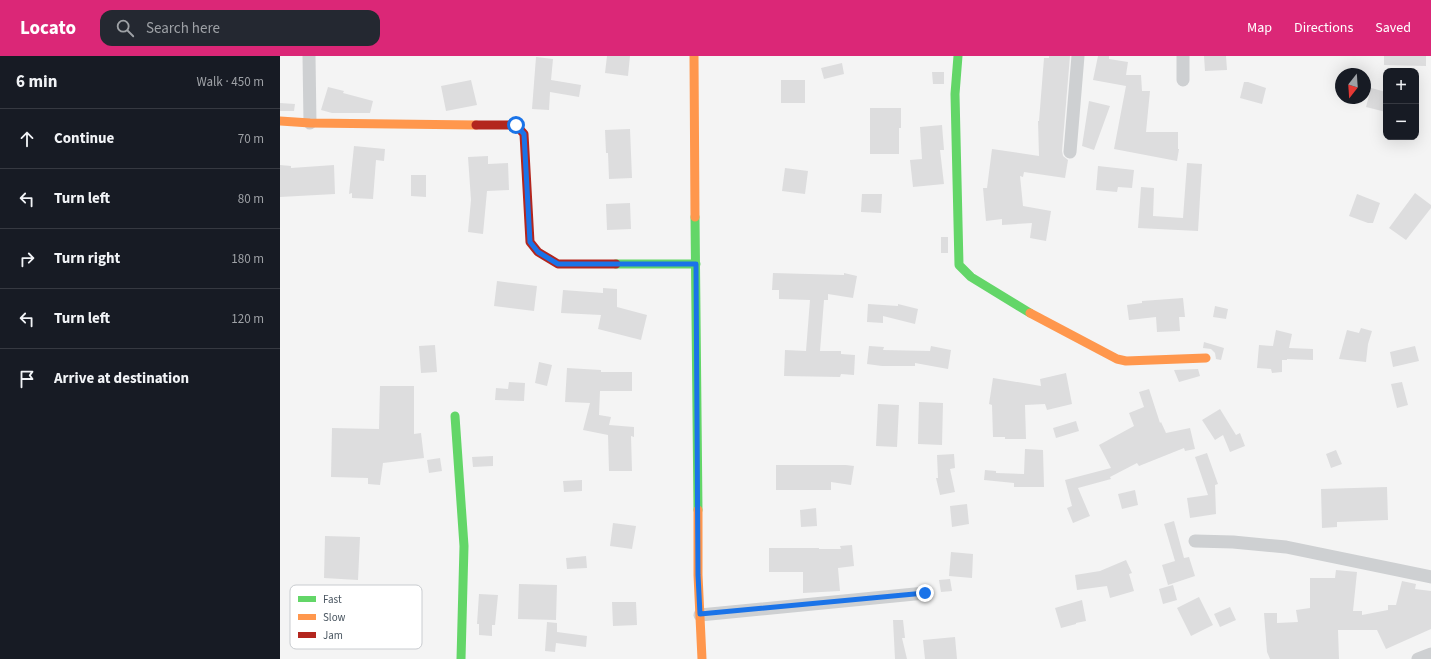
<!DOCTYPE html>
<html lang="en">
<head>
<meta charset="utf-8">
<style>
	body { margin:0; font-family:"Source Sans 3",sans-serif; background:#242831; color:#f1f3f6 }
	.controls { position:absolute; right:12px; top:12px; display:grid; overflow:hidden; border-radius:8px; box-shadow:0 4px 16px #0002 }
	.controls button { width:36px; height:36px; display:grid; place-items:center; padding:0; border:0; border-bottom:1px solid #363941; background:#171b24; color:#f1f3f6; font:20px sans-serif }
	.compass { position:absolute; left:1055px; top:12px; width:36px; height:36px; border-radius:50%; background:#171b24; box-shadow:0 4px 16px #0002; rotate:197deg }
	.stop { position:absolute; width:12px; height:12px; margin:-9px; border:3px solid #1a73e8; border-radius:50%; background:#fff }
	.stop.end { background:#1a73e8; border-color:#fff; box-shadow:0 1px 4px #0008 }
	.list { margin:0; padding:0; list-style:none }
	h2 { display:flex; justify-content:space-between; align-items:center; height:52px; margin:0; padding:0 16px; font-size:17px }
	h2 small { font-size:13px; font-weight:400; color:#9ea1a6 }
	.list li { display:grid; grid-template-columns:26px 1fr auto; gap:12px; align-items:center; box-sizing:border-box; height:60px; padding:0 16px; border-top:1px solid #363941 }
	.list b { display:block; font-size:15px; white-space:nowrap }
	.list em { font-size:13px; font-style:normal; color:#9ea1a6 }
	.icon { flex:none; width:22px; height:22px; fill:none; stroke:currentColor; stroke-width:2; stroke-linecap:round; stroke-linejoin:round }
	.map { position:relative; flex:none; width:1151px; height:603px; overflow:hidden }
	header { display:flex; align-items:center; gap:24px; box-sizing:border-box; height:56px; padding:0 20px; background:#db2777; color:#fff }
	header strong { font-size:19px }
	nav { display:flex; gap:22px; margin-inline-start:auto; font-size:14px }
	.search { width:280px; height:36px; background:#242831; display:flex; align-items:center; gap:10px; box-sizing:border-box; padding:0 14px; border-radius:12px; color:#9ea1a6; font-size:15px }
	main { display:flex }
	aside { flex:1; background:#171b24 }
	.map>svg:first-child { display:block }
	.building { fill:#ddddde }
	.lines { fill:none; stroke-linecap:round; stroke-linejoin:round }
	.street { stroke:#ced0d2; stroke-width:13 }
	.fast { stroke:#63d668; stroke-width:9 }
	.slow { stroke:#ff974d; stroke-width:9 }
	.jam { stroke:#b3261e; stroke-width:9 }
	.route { stroke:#1a73e8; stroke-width:5 }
	.key { fill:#fff; stroke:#c9ccd0; stroke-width:1 }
	.key-label { font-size:11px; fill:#4a5661 }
</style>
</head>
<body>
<header>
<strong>Locato</strong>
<div class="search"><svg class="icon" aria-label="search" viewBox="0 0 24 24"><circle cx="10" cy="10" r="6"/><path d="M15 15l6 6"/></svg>Search here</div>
<nav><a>Map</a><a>Directions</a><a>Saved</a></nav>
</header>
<main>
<aside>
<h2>6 min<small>Walk · 450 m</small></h2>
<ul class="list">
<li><svg class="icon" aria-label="ahead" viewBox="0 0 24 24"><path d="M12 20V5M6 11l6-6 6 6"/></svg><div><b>Continue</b></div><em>70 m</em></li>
<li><svg class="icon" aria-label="left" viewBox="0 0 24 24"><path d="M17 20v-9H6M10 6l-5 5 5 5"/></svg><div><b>Turn left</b></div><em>80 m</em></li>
<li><svg class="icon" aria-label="right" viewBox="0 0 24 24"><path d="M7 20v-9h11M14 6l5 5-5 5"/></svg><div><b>Turn right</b></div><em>180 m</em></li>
<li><svg class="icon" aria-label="left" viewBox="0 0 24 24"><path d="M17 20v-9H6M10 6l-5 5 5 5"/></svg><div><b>Turn left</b></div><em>120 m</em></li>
<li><svg class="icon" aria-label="arrive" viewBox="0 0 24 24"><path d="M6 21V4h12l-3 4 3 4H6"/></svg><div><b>Arrive at destination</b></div></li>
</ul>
</aside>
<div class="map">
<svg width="1151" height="603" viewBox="0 0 1151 603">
	<rect width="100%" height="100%" fill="#f4f4f4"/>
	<!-- building -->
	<path class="building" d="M327,0h23l-2,20 -23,-3z
		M769,0h21l-8,95 1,5 5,4 -3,18 -41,-6 -1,5 -3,-1 3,30 28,5 -5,30 -16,-3 2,-15 -30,2v-6l-16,2 -3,-33h4l5,-39 47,7 -1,-35h1l5,-63h5z
		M818,0h11v3l19,3 -2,13h15l1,16h8l-4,41h32v17h1l-2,12 -63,-12 12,-63 -33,-6z
		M924,0h22l1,14 -22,1z
		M1104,0h42v10l-42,-1z
		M256,1l17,2 -2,21 30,5 -2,12 -29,-5 -1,18 -17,-1z
		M562,7l2,11 -20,5 -3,-11z
		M652,16h12v12h-11z
		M191,24l6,25 -31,6 -5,-25z
		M501,24h24v23h-24z
		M964,26h4l18,6 -4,16 -22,-6z
		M48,31l16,4 -1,2 30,8 -3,12h-38l-11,-3z
		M1091,32l15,4v20l-20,-5z
		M809,45l21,5 -16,44 -12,-4z
		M0,47l15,1 -1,7h-14z
		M590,52h31v20h-2v26h-29z
		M662,69l2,25h-4l4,34 -31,3 -3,-27 12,-1 -2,-32z
		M350,73l2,49 -23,1 -1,-26h-2l-1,-23z
		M74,90l31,3 -1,12 -8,-1 -3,39 -21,-1v-5l-3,1z
		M208,100v8l20,-1 1,27 -22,1 -4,43 -15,-2 3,-32 -3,-43z
		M907,107l15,1 -4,67 -60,-3 3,-41 13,1 -1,28 30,2z
		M0,109l11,1v2l43,-3 1,29 -55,3z
		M818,110l36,4 -2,18 -14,-1 -1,5 -21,-2z
		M505,112l23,3 -3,23 -23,-3z
		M131,119h15v22l-15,-1z
		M1135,137l16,12v3l-25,32 -17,-12z
		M582,138h20l-1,19 -20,-1z
		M1077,138l23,9 -7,20h-5l-19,-7z
		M350,147l1,26 -24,1 -1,-26z
		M661,181h7v16h-7z
		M493,217l71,2v-2l13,3 -4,22 -25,-4v6h-4l-4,51h21v3l14,1 -1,20 -13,-1 -1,3 -56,-1 1,-26 21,1 4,-51 -31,-1v-9h-7z
		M217,225l40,5 -3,25 -40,-5z
		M323,232l14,1v18l30,8 -6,25 -43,-11 3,-14 -40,-2 2,-23 40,3z
		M903,242l2,19h-6l1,14 -23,1 -1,-15 -27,3 -2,-15 15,-2v-2z
		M588,248l30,2v-2l20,5 -3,15 -32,-8v7l-16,-1z
		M935,250l13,3 -2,10 -13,-2z
		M1081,272l11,3 -4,13 -2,18 -27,-3 8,-29 12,3z
		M996,274l16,4 -3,14 24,1v11l-26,-1v1h-5v12l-10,1 -1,-4 -14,-1 2,-23 14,1z
		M924,286l20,6 -3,12 -5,-1 -1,-6 -4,-4 -8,-1z
		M155,289l2,27 -16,1 -2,-27z
		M589,290l15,1 -1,3 47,1 1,-5 20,4 -3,19 -33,-6v3h-33l-15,-2z
		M1135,290l4,15 -26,6 -3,-15z
		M259,306l13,3 -5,21 -12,-3z
		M287,312l34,2v2h31v19h-32l-1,24 12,2 -2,8 25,2v10l-3,-1 1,35h-23l-1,-36 -25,-5 7,-27 -25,-1z
		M918,313l2,7 -21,6 -5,-12z
		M786,317l6,31 -25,6 -2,-6 -20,1 1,34h-21v-2h-12l-1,-32 -3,-1 4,-26 48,8 -1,-7z
		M229,326l16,1 -1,18 -29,-1 1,-12 12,1z
		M1122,326l6,23 -11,3 -6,-24z
		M100,330h34v48l7,-1 3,25 -41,5 -3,22 -12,-1v-6l-37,-1 1,-49 47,1z
		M869,333l11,34 1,-1 5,11 24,-5 5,21 -10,2 -1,-3 -45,18 -2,-3 -27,14 1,2 -33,9 12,28 -17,7 -6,-15 5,-2 -7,-26 46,-12 -12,-23 35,-19 -5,-13 15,-6 -5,-15z
		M639,346l24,1 -1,42 -24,-1z
		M598,348l21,1 -2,42 -21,-1z
		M940,353l16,26 4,-2 5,13 -15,6 -7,-17 -8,5 -13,-20z
		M796,365l3,10 -23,7 -3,-10z
		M745,393l18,1 1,37h-30v-4l-30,-3 1,-10 11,1v2l28,1z
		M1056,394l6,14 -11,4 -5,-14z
		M927,397l11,31 -3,1 1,29 -26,4 -3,-20 21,-3 -13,-38z
		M674,398l1,14 -5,1 5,23 -15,3 -4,-17h2l-1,-23z
		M213,400v10l-20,1 -1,-10z
		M160,402l2,13 -13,2 -2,-13z
		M496,409h70l8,1 -3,19 -20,-3v8h-55z
		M302,424v11l-18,1 -1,-11z
		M1107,431l1,33 -51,2v5l-15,1 -1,-39z
		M855,434l3,15 -16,4 -4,-15z
		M687,448l2,20 -17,3 -2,-21z
		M536,452l1,18 -16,1 -1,-17z
		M894,465l10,37 5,-1 6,19 -27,9 -6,-20 13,-4 -11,-37z
		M333,467l23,3 -4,23 -22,-3z
		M45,480l35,1 -2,43 -34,-2z
		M572,489l2,21 -16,2 2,23 -37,2v-21h-34v-24h50v1h22l-1,-3z
		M671,496l22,2 -1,24 -23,-2z
		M306,500l1,12 -20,1 -1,-11z
		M846,504l6,13 -3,1 5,17 -24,7 -3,-12 -30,4 -2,-15 25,-4z
		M1056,514l21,2 -4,39h9v4l26,-5v-5h8l6,-24 14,3 -1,5 16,2v38l-45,20 -9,-19h-39l1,29h-69l-3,-7 -3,-39h13v10l21,-1 -2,-12 14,-2v-30h25z
		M670,523l2,12 -11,1 -2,-12z
		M239,528l38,1 -1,35 -38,-1z
		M893,529l4,15 -14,4 -4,-15z
		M199,538l19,1 -3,30h-3v11l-13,-1v-11h-2z
		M919,541l14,28 -22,11 -14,-28z
		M802,544l4,21 -10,2v1l-15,4 -6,-20z
		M332,546h24l1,23 -24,1z
		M950,551l6,13 -16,7 -6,-13z
		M613,564h10l2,18h-3l5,21h-12z
		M267,566l10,1v9l30,4 -1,11 -30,-4 -1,9 -10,-1z
		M675,581l2,22h-32l-2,-19z"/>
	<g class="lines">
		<!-- street -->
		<path class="street" d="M29,0l1,67
			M903,24v-24
			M790,96l8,-96
			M915,485l38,1 53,5 145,30
			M420,559l225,-22
			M1138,603l13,-5"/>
		<!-- fast -->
		<path class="fast" d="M678,0l-3,38 4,171 12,12 59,36
			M415,161l3,293
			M336,208h80
			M175,360l9,130 -3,113"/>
		<!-- slow -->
		<path class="slow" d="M414,0l1,161
			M0,65l30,2 166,2
			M750,257l87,46 9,2 80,-3
			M418,454v65l4,84"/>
		<!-- jam -->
		<path class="jam" d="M196,69h40l8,9 6,108 8,10 20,12h58"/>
	</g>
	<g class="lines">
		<!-- route -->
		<path class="route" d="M236,69l8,9 6,108 8,10 20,12h138l2,311 2,39 225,-21"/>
	</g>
	<!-- legend -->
	<rect x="10" y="529" width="132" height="64" rx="6" class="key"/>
	<rect x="18" y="540" width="18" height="6" fill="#63d668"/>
	<rect x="18" y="558" width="18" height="6" fill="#ff974d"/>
	<rect x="18" y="576" width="18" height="6" fill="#b3261e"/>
	<g class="key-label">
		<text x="43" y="547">Fast</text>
		<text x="43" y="565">Slow</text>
		<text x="43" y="583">Jam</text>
	</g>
</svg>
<div class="controls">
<button>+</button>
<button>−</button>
</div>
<svg class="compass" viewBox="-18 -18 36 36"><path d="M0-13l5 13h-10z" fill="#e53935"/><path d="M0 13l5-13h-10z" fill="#9ea1a6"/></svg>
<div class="stop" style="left:236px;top:69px"></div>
<div class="stop end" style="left:645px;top:537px"></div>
</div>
</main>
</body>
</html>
